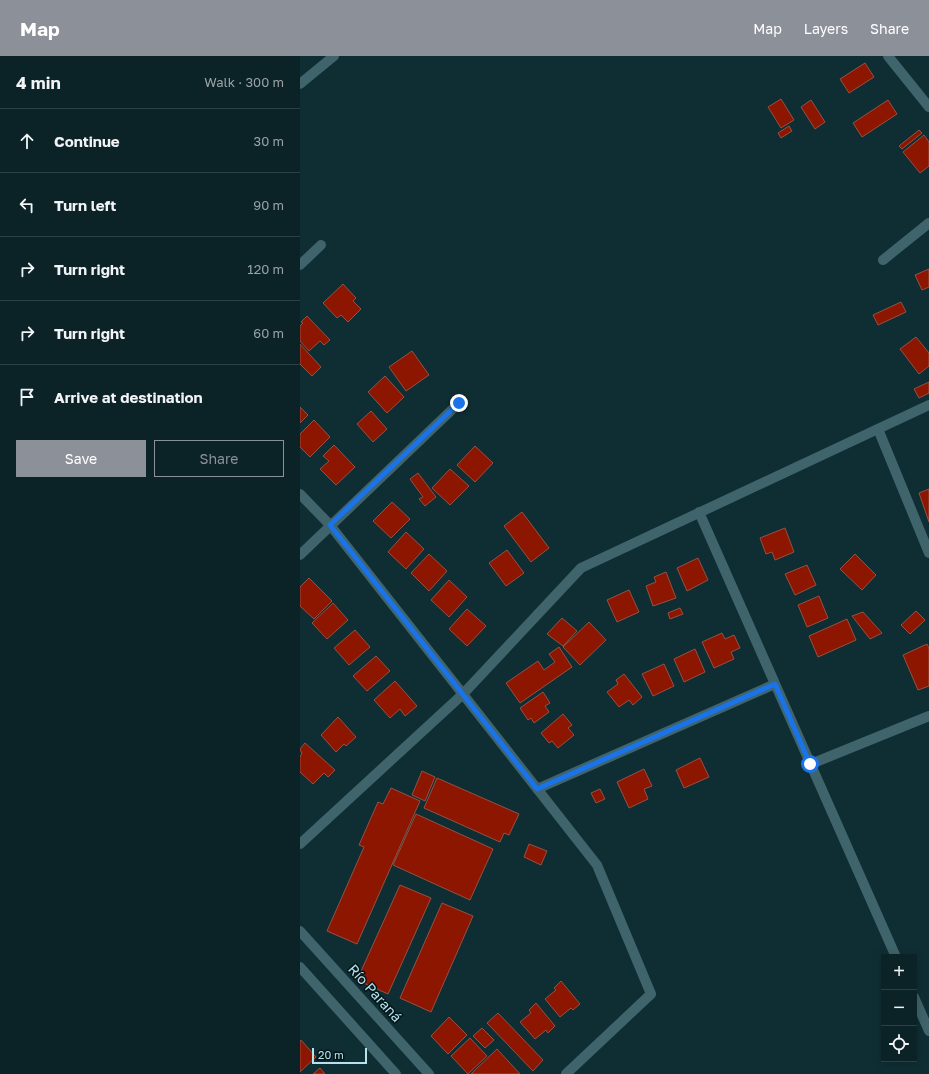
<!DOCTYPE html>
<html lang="en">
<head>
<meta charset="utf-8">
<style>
	body { margin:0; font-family:"Golos Text",sans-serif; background:#142a2f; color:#f1f3f6 }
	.controls { position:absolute; right:12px; bottom:12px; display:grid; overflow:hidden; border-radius:0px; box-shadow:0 2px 10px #0003 }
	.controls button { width:36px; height:36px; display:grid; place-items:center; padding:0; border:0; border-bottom:1px solid #2b3f44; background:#0b2227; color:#f1f3f6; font:20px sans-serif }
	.scale { position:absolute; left:12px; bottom:10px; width:55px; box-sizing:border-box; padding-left:4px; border:2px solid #b7e2ec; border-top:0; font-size:11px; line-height:14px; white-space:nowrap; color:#b7e2ec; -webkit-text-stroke:3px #021519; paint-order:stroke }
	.stop { position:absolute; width:12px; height:12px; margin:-9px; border:3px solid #1a73e8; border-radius:50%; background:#fff }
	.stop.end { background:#1a73e8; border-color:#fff; box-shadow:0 1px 4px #0008 }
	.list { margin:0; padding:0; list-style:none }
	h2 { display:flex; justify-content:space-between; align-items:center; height:52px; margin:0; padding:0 16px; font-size:17px }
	h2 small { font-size:13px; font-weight:400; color:#9aa4a7 }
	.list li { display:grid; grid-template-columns:26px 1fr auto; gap:12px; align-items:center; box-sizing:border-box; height:64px; padding:0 16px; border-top:1px solid #2b3f44 }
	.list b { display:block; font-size:15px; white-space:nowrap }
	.list em { font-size:13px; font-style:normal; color:#9aa4a7 }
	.actions { display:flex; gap:8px; padding:12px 16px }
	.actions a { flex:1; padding:9px 0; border:1px solid #8c9099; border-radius:0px; text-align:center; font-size:14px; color:#8c9099 }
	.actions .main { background:#8c9099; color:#fff }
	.icon { flex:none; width:22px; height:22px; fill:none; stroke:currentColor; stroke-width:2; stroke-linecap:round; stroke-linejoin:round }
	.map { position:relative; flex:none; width:629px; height:1018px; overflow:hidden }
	header { display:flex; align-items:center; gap:24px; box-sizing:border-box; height:56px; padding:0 20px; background:#8c9099; color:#fff }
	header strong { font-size:19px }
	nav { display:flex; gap:22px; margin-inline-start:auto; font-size:14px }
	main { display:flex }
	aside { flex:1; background:#0b2227 }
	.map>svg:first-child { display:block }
	.building { fill:#8c1600; stroke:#955144 }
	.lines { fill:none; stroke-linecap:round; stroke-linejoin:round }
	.minor { stroke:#40646b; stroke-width:10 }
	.route { stroke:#1a73e8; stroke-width:5 }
	.labels { text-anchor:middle; stroke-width:3; stroke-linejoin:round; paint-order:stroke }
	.street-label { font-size:14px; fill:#b7e2ec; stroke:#021519 }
</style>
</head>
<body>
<header>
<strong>Map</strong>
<nav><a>Map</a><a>Layers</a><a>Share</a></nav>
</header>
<main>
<aside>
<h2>4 min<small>Walk · 300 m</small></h2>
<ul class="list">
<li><svg class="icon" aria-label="ahead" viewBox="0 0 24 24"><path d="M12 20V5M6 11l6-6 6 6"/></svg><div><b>Continue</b></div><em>30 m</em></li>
<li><svg class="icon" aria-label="left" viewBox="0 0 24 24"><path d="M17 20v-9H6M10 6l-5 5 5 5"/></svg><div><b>Turn left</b></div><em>90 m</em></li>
<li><svg class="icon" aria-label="right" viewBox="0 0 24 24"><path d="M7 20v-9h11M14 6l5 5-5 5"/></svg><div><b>Turn right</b></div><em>120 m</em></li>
<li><svg class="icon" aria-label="right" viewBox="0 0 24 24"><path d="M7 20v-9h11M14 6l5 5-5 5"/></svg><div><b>Turn right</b></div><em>60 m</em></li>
<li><svg class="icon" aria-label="arrive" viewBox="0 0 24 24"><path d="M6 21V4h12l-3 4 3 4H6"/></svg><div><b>Arrive at destination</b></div></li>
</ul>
<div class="actions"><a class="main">Save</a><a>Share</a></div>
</aside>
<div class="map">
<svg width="629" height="1018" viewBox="0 0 629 1018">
	<rect width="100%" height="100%" fill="#0f2e34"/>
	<!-- building -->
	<path class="building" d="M565,7l9,14 -25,16 -9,-14z
		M481,43l13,21 -13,8 -13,-21z
		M511,44l14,22 -10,7 -14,-22z
		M588,44l9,14 -35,23 -9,-14z
		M489,70l3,5 -11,7 -3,-5z
		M619,74l3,3 -20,16 -3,-3z
		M624,79l5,7v24l-9,7 -17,-21z
		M629,213v18l-7,3 -7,-15z
		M43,228l13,14 -3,3 8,8 -13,13 -7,-7 -4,3 -14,-15z
		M601,246l5,10 -28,13 -5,-10z
		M7,260l23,24 -6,5 -4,-4 -11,10 -9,-10v-15l3,-3 -2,-1z
		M616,281l13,16v13l-10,8 -19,-25z
		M0,288l21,23 -9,9 -12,-12z
		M112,295l17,24 -23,16 -17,-24z
		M85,320l19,21 -17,16 -19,-21z
		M629,326v11l-10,5 -5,-9z
		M0,351l8,8 -8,8z
		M71,355l16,18 -14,13 -16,-18z
		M14,364l16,17 -20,20 -10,-10v-13z
		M34,389l21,22 -19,18 -16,-16 9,-8 -6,-5z
		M175,390l18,17 -18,19 -18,-17z
		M150,413l19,17 -19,19 -18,-17z
		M118,417l18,24 -11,9 -6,-7 4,-2 -13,-18z
		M629,433v33l-10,-29z
		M92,446l18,17 -19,19 -18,-17z
		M222,456l27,36 -18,14 -27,-36z
		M485,472l9,24 -19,8 -3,-8 -6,2 -6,-16z
		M106,476l18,17 -18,20 -18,-17z
		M207,494l17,23 -18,13 -17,-23z
		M129,498l18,17 -18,20 -18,-18z
		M555,498l21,21 -14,15 -22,-21z
		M398,502l10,22 -21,11 -10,-23z
		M507,509l9,20 -21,10 -10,-21z
		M366,516l10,26 -23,8 -7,-20 10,-4 -2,-5z
		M9,522l23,23 -18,18 -14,-13v-19z
		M149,524l18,17 -18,20 -18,-17z
		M329,534l10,22 -22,10 -10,-22z
		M519,540l9,22 -21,9 -9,-22z
		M33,547l15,17 -21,19 -15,-16z
		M380,552l3,6 -13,5 -2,-6z
		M167,553l19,17 -19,20 -18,-17z
		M616,555l9,9 -15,14 -9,-9z
		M563,556l19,21 -12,6 -18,-23z
		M262,562l15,13 -14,15 -16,-12z
		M547,563l9,21 -38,17 -9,-21z
		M289,566l17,18 -26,25 -17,-18z
		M55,574l15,17 -21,18 -15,-17z
		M422,577l3,6 9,-4 6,13 -9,4 3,7 -20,9 -12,-26z
		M627,588l2,4v38l-11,4 -15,-35z
		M259,591l13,20 -52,36 -14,-20 32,-22 6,9 11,-8 -6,-8z
		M395,593l10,23 -21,10 -10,-23z
		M76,600l14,15 -23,20 -14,-15z
		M364,608l10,22 -21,10 -11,-22z
		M324,618l18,23 -9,8 -4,-5 -10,7 -12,-15 11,-8 -2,-4z
		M95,625l22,25 -12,10 -5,-7 -10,9 -16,-18z
		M243,636l7,11 -5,3 4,6 -15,11 -3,-5 -3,2 -8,-12z
		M263,658l9,11 -4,3 6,7 -16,13 -6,-7 -3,2 -8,-10z
		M38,661l18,20 -10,9 -2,-2 -8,8 -15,-17z
		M5,687l30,27 -7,7 -4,-4 -11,11 -13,-12v-16l2,-2 -2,-5z
		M400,702l9,19 -25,11 -8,-18z
		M344,713l8,17 -8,3 4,10 -19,9 -12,-26z
		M122,715l13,6 -10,24 -13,-6z
		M137,722l82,36 -10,21 -5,-2 -4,9 -76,-34z
		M91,732l29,13 -63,143 -30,-13 37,-84 -5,-2 19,-43 5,2z
		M300,733l5,10 -9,4 -5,-10z
		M116,758l77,35 -23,51 -77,-35z
		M229,788l18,7 -6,14 -17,-8z
		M100,829l31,13 -43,96 -31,-14z
		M142,847l31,13 -42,96 -31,-14z
		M261,925l19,23 -7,6 -2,-2 -11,9 -15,-18 11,-9 -2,-2z
		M236,947l19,23 -7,7 -2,-3 -11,9 -15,-17 11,-9 -2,-3z
		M198,957l45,47 -10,11 -46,-48z
		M149,961l18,18 -19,19 -17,-18z
		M182,972l12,12 -9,8 -12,-12z
		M170,982l17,18 -19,18 -17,-18z
		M1,984l15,17 -16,15v-30z
		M197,993l23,25h-49z
		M20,1012l5,6h-12z"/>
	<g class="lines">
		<!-- minor -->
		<path class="minor" d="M588,0l41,51
			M0,28l34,-28
			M583,204l46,-37
			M0,209l21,-20
			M578,373l51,124
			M0,438l30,31 267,340 54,129 -85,80
			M399,456l197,445
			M0,499l159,-152
			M511,708l118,-48
			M237,733l238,-105
			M0,788l163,-150 118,-126 348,-163
			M0,875l129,143
			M0,911l96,107
			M614,941l15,34"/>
	</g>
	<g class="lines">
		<!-- route -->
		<path class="route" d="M159,347l-129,122 207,264 238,-105 35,80"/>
	</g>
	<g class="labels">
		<!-- street labels -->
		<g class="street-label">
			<text transform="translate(75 937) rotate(48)" y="5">Río Paraná</text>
		</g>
	</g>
</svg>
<div class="controls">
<button>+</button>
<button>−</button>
<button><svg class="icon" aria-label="locate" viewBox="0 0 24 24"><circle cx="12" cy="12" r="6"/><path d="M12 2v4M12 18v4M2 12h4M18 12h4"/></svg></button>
</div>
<div class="scale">20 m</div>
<div class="stop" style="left:510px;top:708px"></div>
<div class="stop end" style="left:159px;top:347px"></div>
</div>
</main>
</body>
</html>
